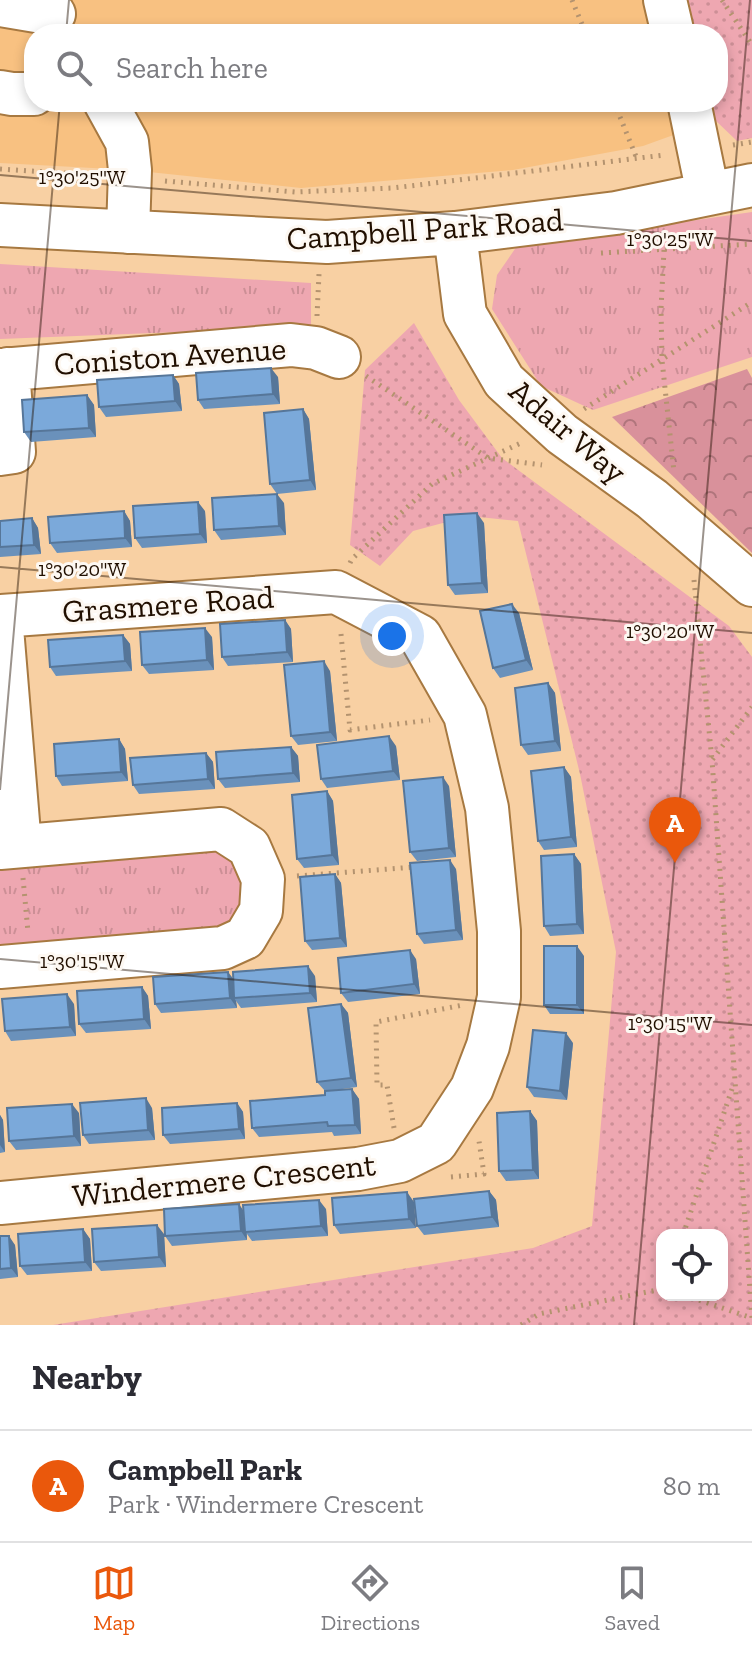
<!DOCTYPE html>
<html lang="en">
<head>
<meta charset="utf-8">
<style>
	body { margin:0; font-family:"Zilla Slab",serif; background:#f7f7f7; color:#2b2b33 }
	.controls { position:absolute; right:24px; bottom:24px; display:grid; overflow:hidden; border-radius:16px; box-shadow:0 4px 12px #0003 }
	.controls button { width:72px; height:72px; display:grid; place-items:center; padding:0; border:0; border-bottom:2px solid #e1e1e2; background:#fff; color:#2b2b33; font:40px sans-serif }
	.you { position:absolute; left:392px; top:636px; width:28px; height:28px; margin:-20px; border:6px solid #fff; border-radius:50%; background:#1a73e8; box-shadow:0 0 0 12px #1a73e833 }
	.badge { display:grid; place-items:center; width:52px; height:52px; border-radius:50%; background:#ea580c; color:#fff; font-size:26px; font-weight:700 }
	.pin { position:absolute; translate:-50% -66px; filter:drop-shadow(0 2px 4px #0008) }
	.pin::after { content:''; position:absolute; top:42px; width:28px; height:24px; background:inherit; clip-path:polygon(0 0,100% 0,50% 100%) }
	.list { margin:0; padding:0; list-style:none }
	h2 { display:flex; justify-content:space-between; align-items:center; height:104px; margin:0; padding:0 32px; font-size:34px }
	h2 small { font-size:26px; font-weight:400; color:#7c7c81 }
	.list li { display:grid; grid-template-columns:52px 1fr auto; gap:24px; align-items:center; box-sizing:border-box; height:112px; padding:0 32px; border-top:2px solid #e1e1e2 }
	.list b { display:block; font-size:30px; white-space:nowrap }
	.list p { margin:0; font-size:26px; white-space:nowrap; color:#7c7c81 }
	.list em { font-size:26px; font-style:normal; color:#7c7c81 }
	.icon { flex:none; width:44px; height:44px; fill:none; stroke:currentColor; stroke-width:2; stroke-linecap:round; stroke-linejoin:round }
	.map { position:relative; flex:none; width:752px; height:1325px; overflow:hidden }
	.search { position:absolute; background:#fff; box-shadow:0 4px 12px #0003; left:24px; right:24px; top:24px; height:88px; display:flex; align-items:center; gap:20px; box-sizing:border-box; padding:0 28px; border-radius:32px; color:#7c7c81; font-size:30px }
	.sheet { height:216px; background:#fff }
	nav { display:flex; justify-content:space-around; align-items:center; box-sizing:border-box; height:112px; border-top:2px solid #e1e1e2; background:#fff; font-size:22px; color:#7c7c81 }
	nav a { display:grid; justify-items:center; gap:4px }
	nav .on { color:#ea580c }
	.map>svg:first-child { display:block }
	.built { fill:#f8c181 }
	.grass { fill:url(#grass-tufts) }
	.forest { fill:url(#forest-crowns) }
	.park { fill:url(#park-dots); fill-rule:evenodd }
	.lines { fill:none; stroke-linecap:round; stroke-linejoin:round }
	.minor-casing { stroke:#a77941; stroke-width:46 }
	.path { stroke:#b4936f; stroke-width:5; stroke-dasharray:2 6; stroke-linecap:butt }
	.minor { stroke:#fff; stroke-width:42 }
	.wall { fill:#6a91bb }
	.shaded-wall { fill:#567699 }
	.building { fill:#7ba9da; stroke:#567699; stroke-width:2 }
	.ticks { fill:none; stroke:#210f00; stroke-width:2; stroke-opacity:0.45 }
	.labels { text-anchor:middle; stroke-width:6; stroke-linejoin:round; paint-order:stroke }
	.street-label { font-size:32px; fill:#210f00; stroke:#fdf8f2 }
	.ticks-label { font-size:20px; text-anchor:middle; fill:#210f00; stroke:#fdf8f2; stroke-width:6; stroke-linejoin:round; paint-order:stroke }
</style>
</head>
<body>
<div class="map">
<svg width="752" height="1325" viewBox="0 0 752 1325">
	<defs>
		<pattern id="grass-tufts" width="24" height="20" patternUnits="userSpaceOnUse" patternTransform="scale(2)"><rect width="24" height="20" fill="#eea7b1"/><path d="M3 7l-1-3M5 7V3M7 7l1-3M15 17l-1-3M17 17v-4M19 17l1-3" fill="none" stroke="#cc8f96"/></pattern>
		<pattern id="forest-crowns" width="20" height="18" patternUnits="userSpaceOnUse" patternTransform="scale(2)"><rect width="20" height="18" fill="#d9919b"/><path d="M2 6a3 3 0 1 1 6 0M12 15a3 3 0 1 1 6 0" fill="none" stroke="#b0757c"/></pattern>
		<pattern id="park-dots" width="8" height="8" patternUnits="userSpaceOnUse" patternTransform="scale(2)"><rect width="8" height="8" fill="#eea7b1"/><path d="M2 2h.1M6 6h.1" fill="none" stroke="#cc8f96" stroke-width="1.8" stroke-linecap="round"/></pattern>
	</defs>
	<rect width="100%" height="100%" fill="#f8d0a3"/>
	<!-- built -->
	<path class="built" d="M0,0h681l10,34h-657v68h676l5,18 -72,26 -130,24 -212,18 -171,-18 -130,-7z"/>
	<!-- grass -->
	<path class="grass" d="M752,212v145l-159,53 -52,-24 -49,-77 5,-34 20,-29z
		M0,264l311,19v44l-311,12z
		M203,849c11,3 26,6 34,16 14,16 12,44 -5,57 -7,5 -15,8 -23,12l-209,17v-82z"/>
	<!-- forest -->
	<path class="forest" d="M747,369l5,9v175l-140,-136z"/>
	<!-- park -->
	<path class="park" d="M681,0h71v138l-15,3 -22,-21 -5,-18h8v-68h-27z
		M414,323l45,77 43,58 227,168 23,31v668h-699l480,-77 59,-22 24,-274 -36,-178 -62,-253 -49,-5 -56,15 -33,35 -30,-21 15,-175zM662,1235h60v60h-60z"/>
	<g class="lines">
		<defs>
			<path id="minor" d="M665,0l8,34
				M0,5l54,9
				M0,92l12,2h22
				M105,102l22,40 3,28 -2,62
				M689,102l19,92
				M0,225l327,17 128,-9 161,-20 136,-28
				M455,233l10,81 39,67 58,53 90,65 100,86
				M0,370l291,-25 25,3 23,9
				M0,454l14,-2 -6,-83
				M0,616l336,-24 84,44 45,79 22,93 12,123v66l-11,49 -16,42 -36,55 -36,18 -42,8 -358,34
				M1,616l19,230
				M0,848l221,-19 28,18 14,32 -2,32 -16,27 -22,10 -223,19"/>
		</defs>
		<!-- minor casing -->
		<use href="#minor" class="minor-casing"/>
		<!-- path -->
		<path class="path" d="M572,0l14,34
			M722,0l30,45
			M614,102l23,57
			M733,145l19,-3
			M0,169l95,6
			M165,181l130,11 98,-4 271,-33
			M664,250l-3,59 1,51 12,112
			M601,253l151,-9
			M317,316l2,-42
			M366,376l122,82 54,7
			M584,409l168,-107
			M350,563l2,-4 80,-75 91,-42
			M694,580l18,180
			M341,634l9,96 80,-10
			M297,876l118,-9
			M23,878l5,54
			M394,1128l-7,-43h-10l-1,-63 87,-17
			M451,1177l33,-3 -5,-33
			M683,1235l50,-149
			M684,1295l68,23 -40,-558 40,-53
			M521,1325l18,-11 123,-25"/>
		<!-- minor -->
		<use href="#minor" class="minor"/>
	</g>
	<!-- wall -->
	<path class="wall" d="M173,375l6,9 3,27 -76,6 -7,-10z
		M278,377l2,27 -76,5 -6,-9z
		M87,395l7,10 2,32 -65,5 -7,-10z
		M303,409l6,10 7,71 -39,4 -7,-10z
		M284,503l2,32 -65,5 -7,-10z
		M124,511l6,10 2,26 -75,6 -7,-10z
		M205,511l2,32 -65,5 -7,-10z
		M32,518l6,10 3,26 -41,3v-36z
		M484,523l4,70 -33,2 -7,-10z
		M519,613l14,57 -33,8 -7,-10z
		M285,620l6,9 2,33 -65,4 -6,-9z
		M123,635l7,9 2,27 -76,5 -6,-9z
		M212,637l2,33 -65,4 -7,-9z
		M330,671l7,70 -39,4 -7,-9z
		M548,683l7,10 6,58 -33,4 -7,-10z
		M119,739l6,10 3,32 -66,5 -6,-10z
		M396,746l4,34 -73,8 -6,-9z
		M291,747l7,9 2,26 -75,6 -7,-9z
		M206,753l7,9 2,27 -76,5 -6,-9z
		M564,767l7,10 6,70 -33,3 -6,-9z
		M449,786l7,71 -39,4 -7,-9z
		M327,791l6,10 6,64 -35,3 -7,-9z
		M574,854l7,10 3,70 -34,2 -6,-10z
		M456,869l7,71 -39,4 -7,-10z
		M335,874l6,9 6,64 -35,3 -7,-9z
		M584,956v58h-34l-6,-9z
		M416,959l4,35 -72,8 -7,-9z
		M315,976l2,26 -76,6 -5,-7 1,7 -76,5 -6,-9 78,-25z
		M142,987l6,9 3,33 -65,4 -7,-9z
		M74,1004l2,32 -65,5 -6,-10z
		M341,1004l7,9 9,74 -29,4 24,-2 7,10 2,35 -27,2 -2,-4 -73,5 -7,-9 73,-33v-4l-8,-9z
		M573,1043l-6,57 -33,-3 -7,-10z
		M237,1103l6,9 2,27 -75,5 -7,-9z
		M152,1108l3,32 -66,4 -6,-9z
		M530,1111l7,10 2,58 -33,2 -7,-10z
		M79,1113l2,33 -65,4 -7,-9z
		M0,1115l3,5 2,32 -5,1z
		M489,1191l7,9 3,27 -75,8 -7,-9z
		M407,1192l9,36 -76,6 -6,-9z
		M326,1209l2,27 -76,5 -5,-7v6l-75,6 -7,-10 79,-25z
		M83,1229l7,10 2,32 -65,4 -7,-9z
		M164,1234l2,33 -65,4 -7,-9z
		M0,1236l15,9 3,32 -18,2z"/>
	<!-- shaded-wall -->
	<path class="shaded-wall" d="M271,368l7,9 2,27 -7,-10z
		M173,375l6,9 3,27 -7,-10z
		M87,395l7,10 2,32 -7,-9z
		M303,409l6,10 7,71 -6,-10z
		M277,494l7,9 2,32 -7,-9z
		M198,502l7,9 2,32 -7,-9z
		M124,511l6,10 2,26 -7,-9z
		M477,513l7,10 4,70 -6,-10z
		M32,518l6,10 3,26 -7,-9z
		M512,604l7,9 14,57 -7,-10z
		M285,620l6,9 2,33 -6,-10z
		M205,628l7,9 2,33 -7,-10z
		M123,635l7,9 2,27 -7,-10z
		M324,661l6,10 7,70 -7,-9z
		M548,683l7,10 6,58 -6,-10z
		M389,736l7,10 4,34 -7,-9z
		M119,739l6,10 3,32 -7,-9z
		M291,747l7,9 2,26 -7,-9z
		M206,753l7,9 2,27 -7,-10z
		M564,767l7,10 6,70 -6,-10z
		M443,777l6,9 7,71 -7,-9z
		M327,791l6,10 6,64 -7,-10z
		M574,854l7,10 3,70 -7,-10z
		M450,860l6,9 7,71 -7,-10z
		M335,874l6,9 6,64 -7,-9z
		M577,946l7,10v58l-7,-9z
		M410,950l6,9 4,35 -6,-10z
		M308,966l7,10 2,26 -7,-9z
		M228,972l7,9 -1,17 2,3 1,7 -7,-10z
		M142,987l6,9 3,33 -7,-10z
		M67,994l7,10 2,32 -6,-9z
		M341,1004l7,9 9,74 -6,-9z
		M566,1033l7,10 -6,57 -7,-9z
		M352,1089l7,10 2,35 -6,-9z
		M146,1098l6,10 3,32 -7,-10z
		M237,1103l6,9 2,27 -6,-10z
		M72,1104l7,9 2,33 -7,-10z
		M530,1111l7,10 2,58 -6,-9z
		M0,1115l3,5 2,32 -5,-7z
		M489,1191l7,9 3,27 -7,-10z
		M407,1192l7,10 2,26 -7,-9z
		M319,1200l7,9 2,27 -7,-10z
		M239,1204l6,9 2,27 -6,-9z
		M157,1225l7,9 2,33 -7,-10z
		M83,1229l7,10 2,32 -7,-9z
		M9,1236l6,9 3,32 -7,-9z"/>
	<!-- building -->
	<path class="building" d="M271,368l2,26 -75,6 -2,-27z
		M173,375l2,26 -76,6 -2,-27z
		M87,395l2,33 -65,4 -2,-32z
		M303,409l7,71 -40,4 -6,-71z
		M277,494l2,32 -65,4 -2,-32z
		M198,502l2,32 -65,4 -2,-32z
		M124,511l1,27 -75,5 -2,-26z
		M477,513l5,70 -34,2 -4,-70z
		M32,518l2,27 -34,2v-26z
		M512,604l14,56 -33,8 -13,-57z
		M285,620l2,32 -65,5 -2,-33z
		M205,628l2,32 -65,5 -2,-33z
		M123,635l2,26 -75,6 -2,-27z
		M324,661l6,71 -39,4 -7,-71z
		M548,683l7,58 -34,4 -6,-57z
		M389,736l4,35 -72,8 -4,-34z
		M119,739l2,33 -65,4 -2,-32z
		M291,747l2,26 -75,6 -2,-27z
		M206,753l2,26 -75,6 -3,-27z
		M564,767l7,70 -33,4 -7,-70z
		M443,777l6,71 -39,4 -7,-71z
		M327,791l5,64 -35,4 -5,-64z
		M574,854l3,70 -33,2 -3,-70z
		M450,860l6,70 -39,4 -7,-71z
		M335,874l5,64 -35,3 -5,-64z
		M544,946h33v59h-33z
		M410,950l4,34 -73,9 -3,-35z
		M308,966l2,27 -76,5 -1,-26z
		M228,972l2,26 -75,6 -2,-27z
		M142,987l2,32 -65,5 -2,-33z
		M67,994l3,33 -65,4 -3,-32z
		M341,1004l10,74 -34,4 -9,-74z
		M533,1030l33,3 -6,58 -33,-4z
		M352,1089l3,36 -27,1 -1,-4 -75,6 -2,-27 75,-6v-4z
		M146,1098l2,32 -65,5 -3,-32z
		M237,1103l2,26 -76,6 -1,-27z
		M72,1104l2,32 -65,5 -2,-33z
		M530,1111l3,59 -34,1 -2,-58z
		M489,1191l3,26 -75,9 -3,-27z
		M407,1192l2,27 -75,6 -2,-27z
		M319,1200l2,26 -76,6 -2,-27z
		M239,1204l2,27 -76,5 -1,-27z
		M157,1225l2,32 -65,5 -2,-33z
		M83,1229l2,33 -65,4 -2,-32z
		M0,1236h9l2,32 -11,1z"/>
	<!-- ticks -->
	<path class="ticks" d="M66,34l3,-34M0,175l752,66M0,567l752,66M0,790l60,-688M0,959l752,66M634,1325l116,-1325"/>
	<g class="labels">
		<!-- street labels -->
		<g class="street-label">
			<text transform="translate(425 229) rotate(-4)" y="11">Campbell Park Road</text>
			<text transform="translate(170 356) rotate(-4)" y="11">Coniston Avenue</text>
			<text transform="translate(568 431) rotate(40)" y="11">Adair Way</text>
			<text transform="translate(168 604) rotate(-4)" y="11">Grasmere Road</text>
			<text transform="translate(224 1180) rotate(-6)" y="11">Windermere Crescent</text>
		</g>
	</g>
	<g class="ticks-label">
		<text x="82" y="184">1°30'25"W</text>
		<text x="670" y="246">1°30'25"W</text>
		<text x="82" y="576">1°30'20"W</text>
		<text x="670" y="638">1°30'20"W</text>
		<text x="82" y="968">1°30'15"W</text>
		<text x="670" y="1030">1°30'15"W</text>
	</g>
</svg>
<div class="controls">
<button><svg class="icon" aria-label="locate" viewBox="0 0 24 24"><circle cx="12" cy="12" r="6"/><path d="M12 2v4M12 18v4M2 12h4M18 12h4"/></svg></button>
</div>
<div class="you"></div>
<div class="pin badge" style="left:675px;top:863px">A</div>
<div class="search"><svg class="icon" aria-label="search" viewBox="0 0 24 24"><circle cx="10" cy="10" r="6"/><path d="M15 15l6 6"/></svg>Search here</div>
</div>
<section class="sheet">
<h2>Nearby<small></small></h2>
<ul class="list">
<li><span class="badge">A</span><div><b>Campbell Park</b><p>Park · Windermere Crescent</p></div><em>80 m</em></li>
</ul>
</section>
<nav>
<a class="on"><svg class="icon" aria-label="map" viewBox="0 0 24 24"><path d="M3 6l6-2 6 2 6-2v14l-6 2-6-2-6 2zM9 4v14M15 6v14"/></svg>Map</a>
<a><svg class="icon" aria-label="directions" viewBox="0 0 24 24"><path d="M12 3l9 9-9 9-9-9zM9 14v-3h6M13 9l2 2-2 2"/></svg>Directions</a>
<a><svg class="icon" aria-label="saved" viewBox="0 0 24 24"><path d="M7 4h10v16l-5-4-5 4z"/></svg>Saved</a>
</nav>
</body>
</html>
